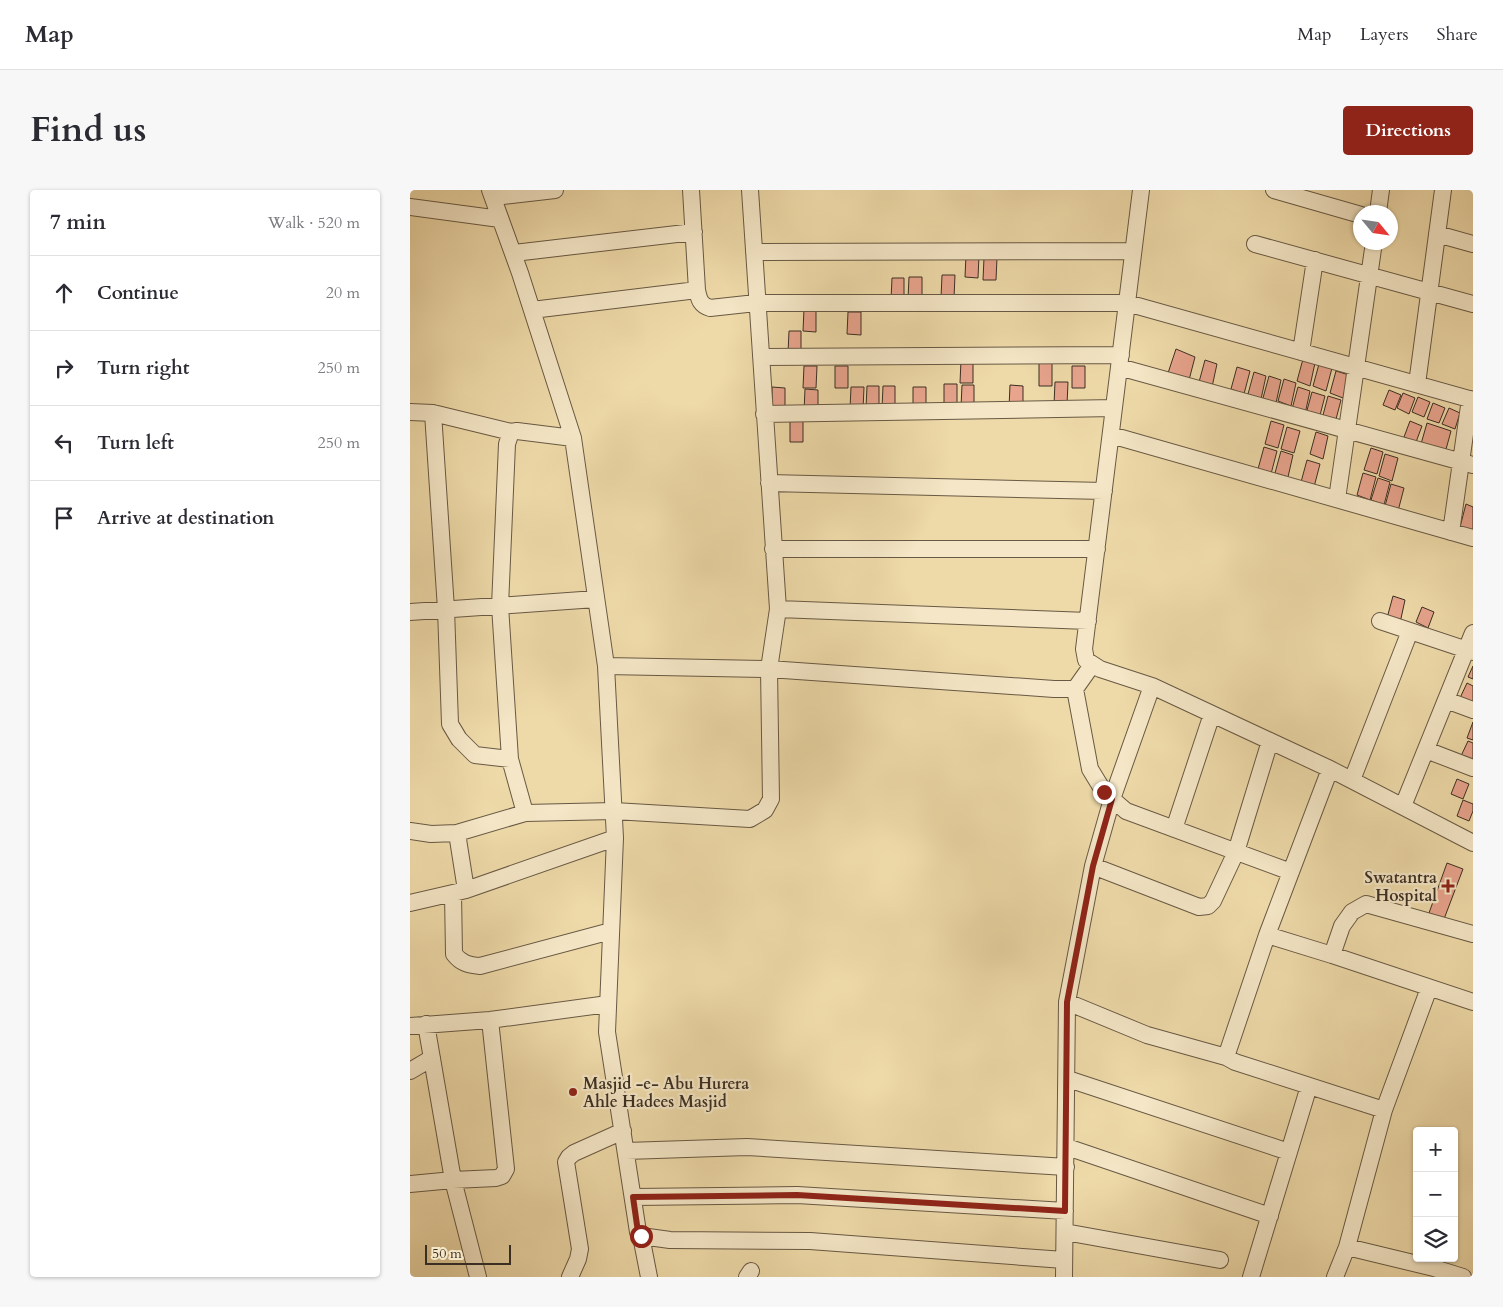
<!DOCTYPE html>
<html lang="en">
<head>
<meta charset="utf-8">
<style>
	body { margin:0; font-family:Cardo,serif; background:#f7f7f7; color:#2b2b33 }
	.controls { position:absolute; right:15px; bottom:15px; display:grid; overflow:hidden; border-radius:5px; box-shadow:0 1px 4px #0004 }
	.controls button { width:45px; height:45px; display:grid; place-items:center; padding:0; border:0; border-bottom:1px solid #e1e1e2; background:#fff; color:#2b2b33; font:25px sans-serif }
	.compass { position:absolute; left:943px; top:15px; width:45px; height:45px; border-radius:50%; background:#fff; box-shadow:0 1px 4px #0004; rotate:119deg }
	.scale { position:absolute; left:15px; bottom:12px; width:86px; box-sizing:border-box; padding-left:5px; border:2px solid #3b2e22; border-top:0; font-size:14px; line-height:18px; white-space:nowrap; color:#3b2e22; -webkit-text-stroke:4px #f4e6c6; paint-order:stroke }
	.stop { position:absolute; width:15px; height:15px; margin:-11px; border:4px solid #8f2418; border-radius:50%; background:#fff }
	.stop.end { background:#8f2418; border-color:#fff; box-shadow:0 1px 5px #0008 }
	.list { margin:0; padding:0; list-style:none }
	h2 { display:flex; justify-content:space-between; align-items:center; height:65px; margin:0; padding:0 20px; font-size:21px }
	h2 small { font-size:16px; font-weight:400; color:#7c7c81 }
	.list li { display:grid; grid-template-columns:32px 1fr auto; gap:15px; align-items:center; box-sizing:border-box; height:75px; padding:0 20px; border-top:1px solid #e1e1e2 }
	.list b { display:block; font-size:19px; white-space:nowrap }
	.list em { font-size:16px; font-style:normal; color:#7c7c81 }
	.icon { flex:none; width:28px; height:28px; fill:none; stroke:currentColor; stroke-width:2; stroke-linecap:round; stroke-linejoin:round }
	.map { position:relative; flex:none; width:1063px; height:1087px; overflow:hidden; border-radius:5px }
	header { display:flex; align-items:center; gap:30px; box-sizing:border-box; height:70px; padding:0 25px; background:#fff; border-bottom:1px solid #e1e1e2 }
	header strong { font-size:24px }
	nav { display:flex; gap:28px; margin-inline-start:auto; font-size:18px }
	.intro { display:flex; align-items:center; justify-content:space-between; box-sizing:border-box; height:120px; padding:0 30px }
	h1 { margin:0; font-size:35px }
	.button { padding:12px 22px; border-radius:5px; background:#8f2418; color:#fff; font-size:18px; font-weight:700 }
	main { display:flex; gap:30px; padding:0 30px }
	aside { flex:1; background:#fff; border-radius:5px; box-shadow:0 1px 4px #0004 }
	.map>svg:first-child { display:block }
	.building { fill:#e8a48d; stroke:#3b2e22 }
	.lines { fill:none; stroke-linecap:round; stroke-linejoin:round }
	.minor-casing { stroke:#685944; stroke-width:18 }
	.minor { stroke:#f4e6c6; stroke-width:16 }
	.route { stroke:#8f2418; stroke-width:6 }
	.poi-dot { fill:#8f2418; stroke:#f4e6c6; stroke-width:2 }
	.labels { text-anchor:middle; stroke-width:4.5; stroke-linejoin:round; paint-order:stroke }
	.poi-label { font-size:16px; font-weight:bold; fill:#3b2e22; stroke:#f4e6c6; text-anchor:end }
</style>
</head>
<body>
<header>
<strong>Map</strong>
<nav><a>Map</a><a>Layers</a><a>Share</a></nav>
</header>
<div class="intro"><h1>Find us</h1><a class="button">Directions</a></div>
<main>
<aside>
<h2>7 min<small>Walk · 520 m</small></h2>
<ul class="list">
<li><svg class="icon" aria-label="ahead" viewBox="0 0 24 24"><path d="M12 20V5M6 11l6-6 6 6"/></svg><div><b>Continue</b></div><em>20 m</em></li>
<li><svg class="icon" aria-label="right" viewBox="0 0 24 24"><path d="M7 20v-9h11M14 6l5 5-5 5"/></svg><div><b>Turn right</b></div><em>250 m</em></li>
<li><svg class="icon" aria-label="left" viewBox="0 0 24 24"><path d="M17 20v-9H6M10 6l-5 5 5 5"/></svg><div><b>Turn left</b></div><em>250 m</em></li>
<li><svg class="icon" aria-label="arrive" viewBox="0 0 24 24"><path d="M6 21V4h12l-3 4 3 4H6"/></svg><div><b>Arrive at destination</b></div></li>
</ul>
</aside>
<div class="map">
<svg width="1063" height="1087" viewBox="0 0 1063 1087">
	<rect width="100%" height="100%" fill="#eed9a8"/>
	<filter id="stains"><feTurbulence type="fractalNoise" baseFrequency=".004" numOctaves="4"/><feColorMatrix values="0 0 0 0 .2 0 0 0 0 .09 0 0 0 0 .02 0 0 0 .5 -.17"/></filter>
	<radialGradient id="worn" r=".72"><stop offset=".6" stop-color="#630" stop-opacity="0"/><stop offset="1" stop-color="#630" stop-opacity=".3"/></radialGradient>
	<!-- building -->
	<path class="building" d="M556,65h13l-1,23 -13,-1z
		M574,68h13l-1,22h-13z
		M532,85h13l-1,23h-13z
		M499,87h13v22h-14z
		M482,88h12v23l-13,-1z
		M394,119h12v23l-13,-1z
		M438,122h13v23l-14,-1z
		M379,141h12v23l-13,-1z
		M766,159l19,8 -6,23 -21,-7z
		M893,169l12,4 -5,23 -13,-5z
		M551,170l12,1v22h-13z
		M795,170l12,4 -5,23 -13,-5z
		M629,173h13v23h-13z
		M909,174l13,4 -6,23 -13,-5z
		M394,176h13l-1,22h-13z
		M425,176h13v22h-13z
		M662,176h13v22h-13z
		M827,177l13,4 -6,23 -13,-5z
		M926,181l13,4 -6,23 -13,-5z
		M844,182l12,4 -5,23 -13,-5z
		M859,186l12,4 -5,23 -13,-5z
		M874,189l12,4 -5,23 -13,-5z
		M645,192h13l-1,23h-13z
		M534,194h13v23l-13,-1z
		M552,195h12v22h-13z
		M600,195l13,1v22h-14z
		M457,196h12v22h-13z
		M473,196h12v23l-13,-1z
		M362,197l13,1v22h-13z
		M441,197h13l-1,23 -13,-1z
		M503,197h13v23l-13,-1z
		M888,197l12,4 -5,23 -13,-5z
		M395,199l13,1v22h-14z
		M979,200l12,5 -6,15 -12,-5z
		M902,202l13,4 -6,23 -13,-5z
		M993,203l12,5 -6,16 -12,-6z
		M918,206l13,4 -6,23 -13,-4z
		M1008,207l12,5 -6,15 -12,-5z
		M1023,213l12,5 -6,15 -12,-4z
		M1039,218l11,5 -5,16 -13,-5z
		M380,230h13v22h-13z
		M861,231l13,4 -6,23 -13,-4z
		M1000,231l12,5 -6,16 -12,-5z
		M1017,233l24,8 -6,22 -24,-9z
		M877,237l13,4 -6,22 -13,-4z
		M906,242l12,4 -5,23 -13,-5z
		M854,257l13,4 -6,23 -13,-5z
		M961,258l12,4 -6,22 -13,-4z
		M871,261l12,4 -5,22 -13,-4z
		M975,264l13,4 -6,23 -13,-5z
		M897,270l13,4 -6,23 -13,-5z
		M953,283l13,4 -6,23 -13,-5z
		M968,288l12,4 -6,23 -13,-5z
		M981,294l13,4 -6,23 -13,-5z
		M1056,314l7,3v24l-13,-4z
		M983,406l12,4 -5,23 -13,-5z
		M1012,417l12,5 -6,16 -12,-6z
		M1063,476v13l-5,-2z
		M1057,493l6,3v16l-13,-4z
		M1063,532v18l-6,-2z
		M1058,551l5,2v18l-12,-5z
		M1047,589l12,5 -6,15 -12,-5z
		M1053,610l10,4v7l-4,10 -12,-5z
		M1037,673l16,6 -19,50 -15,-6z"/>
	<g class="lines">
		<defs>
			<path id="minor" d="M80,0l30,83 53,165 33,228 9,172 -8,194 31,200 3,4 8,41
				M340,0l28,419
				M731,0l-57,459 2,11 14,9 52,17 178,83 143,74
				M864,0l87,25
				M84,7l61,-7
				M0,17l90,12
				M968,22l3,-22
				M1027,44l36,10
				M845,54l218,60
				M344,62l379,-1
				M104,63l180,-21
				M287,100c2,9 3,15 13,18l46,-5h371l346,97
				M122,120l165,-20 -6,-100
				M891,162l14,-92
				M351,167l360,-2
				M709,177l354,98
				M1007,194l26,-194
				M0,222l23,1 78,19
				M23,223l13,196 4,115 9,15 16,16 35,4
				M354,224l350,-6
				M701,245l362,103
				M163,248l-56,-7 -6,1 -4,12 -7,162 10,153 15,54 89,-2 136,8 15,-9 6,-11 -2,-130 9,-60 310,12
				M359,293l335,8
				M927,309l37,-257
				M1041,342l19,-133
				M363,359h324
				M0,422l186,-13
				M970,431l93,31
				M196,476l163,3 285,20h21l17,-24
				M665,499l15,80 14,23 22,19 165,61
				M1036,510l27,10
				M1016,560l47,18
				M920,579l-63,166 -41,122 9,5 149,48
				M942,590l58,-149
				M993,616l70,-173
				M764,639l38,-115
				M0,641l21,3 26,-1 9,57
				M47,643l68,-20
				M683,676l106,41 9,-1 5,-5 23,-49 34,-111
				M43,703l1,61c7,9 14,11 26,12l131,-35
				M0,713l56,-13 149,-52
				M857,745l65,20 141,47
				M922,765l10,-29 10,-14 14,-8 107,30
				M657,812l80,33 79,22
				M16,834l27,156 25,97
				M0,836l80,-6 118,-16
				M0,881l22,-13
				M658,889l221,73
				M657,957l203,69
				M216,961l121,-4 319,20
				M0,994l43,-4 43,-2 6,-2 4,-7 -16,-149
				M223,1007l164,-2 268,16
				M655,1042l155,28
				M231,1046l29,4 140,1 254,19
				M937,1057l87,21 29,9
				M160,1087l8,-18 2,-10 -14,-87 3,-5 5,-4 49,-22
				M337,1087l4,-6
				M654,1087l3,-275 26,-136 19,-67 40,-113
				M841,1087l58,-191
				M925,1087l12,-30 37,-137 45,-122"/>
		</defs>
		<!-- minor casing -->
		<use href="#minor" class="minor-casing"/>
		<!-- minor -->
		<use href="#minor" class="minor"/>
	</g>
	<g class="lines">
		<!-- route -->
		<path class="route" d="M231,1046l-3,-4 -5,-35 164,-2 268,16 2,-209 26,-136 19,-67 -8,-7"/>
	</g>
	<!-- markers -->
	<g class="poi-dot">
		<path d="M1035.5 688.5h5v5h5v5h-5v5h-5v-5h-5v-5h5z"/>
		<circle cx="163" cy="902" r="5"/>
	</g>
	<g class="labels">
		<!-- poi labels -->
		<g class="poi-label">
			<text x="1027" y="693">Swatantra<tspan x="1027" dy="18">Hospital</tspan></text>
			<text x="173" y="899" text-anchor="start">Masjid -e- Abu Hurera<tspan x="173" dy="18">Ahle Hadees Masjid</tspan></text>
		</g>
	</g>
	<rect width="100%" height="100%" filter="url(#stains)"/>
	<rect width="100%" height="100%" fill="url(#worn)"/>
</svg>
<div class="controls">
<button>+</button>
<button>−</button>
<button><svg class="icon" aria-label="layers" viewBox="0 0 24 24"><path d="M12 4l9 5-9 5-9-5zM3 14l9 5 9-5"/></svg></button>
</div>
<svg class="compass" viewBox="-18 -18 36 36"><path d="M0-13l5 13h-10z" fill="#e53935"/><path d="M0 13l5-13h-10z" fill="#7c7c81"/></svg>
<div class="scale">50 m</div>
<div class="stop" style="left:231px;top:1046px"></div>
<div class="stop end" style="left:694px;top:602px"></div>
</div>
</main>
</body>
</html>
